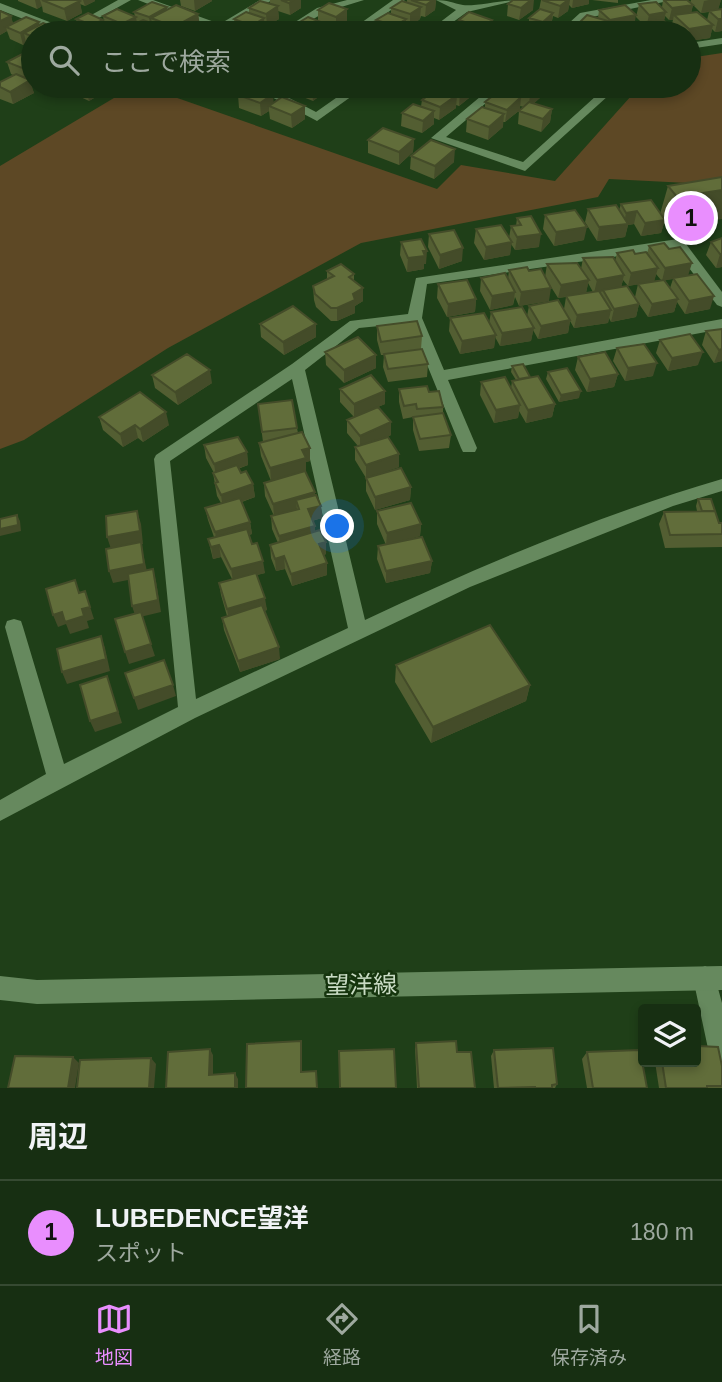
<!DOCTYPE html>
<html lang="ja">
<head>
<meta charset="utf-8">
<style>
	body { margin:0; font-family:Helvetica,"Noto Sans JP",sans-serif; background:#20371b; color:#f1f3f6 }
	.controls { position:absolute; right:21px; bottom:21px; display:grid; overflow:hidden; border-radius:7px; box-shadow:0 4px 10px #0003 }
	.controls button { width:63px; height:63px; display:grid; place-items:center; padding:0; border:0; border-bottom:2px solid #364a32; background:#172f12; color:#f1f3f6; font:35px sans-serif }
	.you { position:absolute; left:338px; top:527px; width:24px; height:24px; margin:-18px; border:5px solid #fff; border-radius:50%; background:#1a73e8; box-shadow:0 0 0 10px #1a73e833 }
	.badge { display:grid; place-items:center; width:46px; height:46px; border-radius:50%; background:#e98efe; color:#111; font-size:23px; font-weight:700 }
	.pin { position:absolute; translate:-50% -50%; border:4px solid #fff; box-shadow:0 2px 7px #0006 }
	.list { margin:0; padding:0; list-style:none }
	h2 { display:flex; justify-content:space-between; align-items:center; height:91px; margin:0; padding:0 28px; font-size:30px }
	h2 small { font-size:23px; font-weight:400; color:#9ea99f }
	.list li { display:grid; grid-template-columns:46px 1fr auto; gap:21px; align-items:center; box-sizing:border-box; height:105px; padding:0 28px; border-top:2px solid #364a32 }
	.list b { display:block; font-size:26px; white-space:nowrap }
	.list p { margin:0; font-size:23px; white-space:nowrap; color:#9ea99f }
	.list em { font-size:23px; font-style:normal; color:#9ea99f }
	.icon { flex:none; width:38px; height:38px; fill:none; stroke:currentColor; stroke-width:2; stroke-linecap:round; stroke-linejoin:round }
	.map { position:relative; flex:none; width:722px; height:1088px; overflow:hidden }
	.search { position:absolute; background:#172f12; box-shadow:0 4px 10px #0003; left:21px; right:21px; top:21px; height:77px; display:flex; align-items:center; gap:18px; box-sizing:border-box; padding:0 24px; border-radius:38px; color:#9ea99f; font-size:26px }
	.sheet { height:196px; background:#172f12 }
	nav { display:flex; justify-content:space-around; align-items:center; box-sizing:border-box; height:98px; border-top:2px solid #364a32; background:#172f12; font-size:19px; color:#9ea99f }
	nav a { display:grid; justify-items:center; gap:4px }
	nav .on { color:#e98efe }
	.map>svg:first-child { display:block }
	.green { fill:#5d4825 }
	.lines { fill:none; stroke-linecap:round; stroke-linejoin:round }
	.minor { fill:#66895e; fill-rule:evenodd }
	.tertiary { fill:#66895e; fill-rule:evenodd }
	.wall { fill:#535e32; fill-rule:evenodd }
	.shaded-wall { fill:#444c29 }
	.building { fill:#616d3a; stroke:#444c29; stroke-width:2 }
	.labels { text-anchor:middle; stroke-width:5; stroke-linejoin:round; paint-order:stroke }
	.near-street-label { font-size:24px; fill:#c9dbc4; stroke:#15340d }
</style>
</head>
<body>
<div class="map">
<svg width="722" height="1088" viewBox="0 0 722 1088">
	<rect width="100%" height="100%" fill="#1f3f18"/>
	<!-- green -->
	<path class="green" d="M722,53v142l-34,-12 -79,-4 -11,18 -237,46 -193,105 -144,92 -24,9v-283l134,-80h9l294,103 24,-24 94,16 85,-95h49v-28z"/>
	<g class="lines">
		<!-- minor -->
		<path class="minor" d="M118,0h13l-52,29 -9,-2z
			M138,0h15l67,24 40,-24h12l-52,33h-12l4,-4z
			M347,0h17l-39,12 -35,21h-12l39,-25z
			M393,0h12l-46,33h-12z
			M436,0c11,0 17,3 27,5 9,2 42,-5 56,-5l-52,12 -29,21h-12l30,-23z
			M651,0h22l-86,18 -18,15h-11l22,-20z
			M0,3l73,28 1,2h-14l-60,-23z
			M722,38v6l-33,5v-6z
			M242,86l30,3 44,23 37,-26h13l-49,35 -53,-28z
			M493,86h13l-60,51 77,25 84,-76h12l-94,85 -94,-33z
			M678,239l5,1 39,52v15l-5,-2 -43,-57 -247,36 -5,34 22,52 278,-51v10l-274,51 29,68 -2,4h-12l-2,-4 -51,-125 -51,5 -54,42 60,250c115,-54 234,-105 357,-141v12l-49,15 -203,81 -275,131 -195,103v-21l46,-26 -41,-147 2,-6 7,-2 7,2 2,6 41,137 114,-57 -24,-248 2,-4 136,-91 58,-43 58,-7 8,-36zM292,379l56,249 -152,71 -26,-238z
			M705,966l8,4 9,33v67l-9,-3 -3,-9 -17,-80 4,-8z"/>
		<!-- tertiary -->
		<path class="tertiary" d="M722,966v24l-685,14 -37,-4v-24l37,4z"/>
	</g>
	<!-- wall -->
	<path class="wall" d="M18,0h77v1l-10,5 -5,-2 2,9 -15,8 -24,-9 -1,-6 -5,3 -19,-8z
		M180,0h32v1l-17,10 -14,-5z
		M270,0h31v8l-11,7 -12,-4 1,8 -12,7 -3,-1 1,6 -5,2h-47l22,-5 -1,-9 15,-6v-5l21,-4z
		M407,0h29l-1,10 -10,7 -4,-1 -1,3 -10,8 -4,-2v6l-3,2h-41l14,-8v-5l15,-6v-6l16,-5z
		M541,0h48v4l-17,4 -3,-3 -1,6 -10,7 -5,-2 -2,10 -9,7h-30v-3l17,-6v-6l10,-8z
		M592,0h26v3z
		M663,0l27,3 1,-3h30l-3,9h4v22l-7,1 -3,-3 -2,9 -21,3v-8h-12l-3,-2 -1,2h-55l1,-3 -11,2 -2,-2v3h-34l5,-4 2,-6 19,-5 1,-8 36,14 9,6 1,-4 -9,-9 3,-13 23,3zM693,5l8,8 8,-1 -2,8 -16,-7zM665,16l4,4h4l-2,7 -7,-6z
		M508,4l25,6 -14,10 -12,-4z
		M167,7v3l31,4 2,12 -13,7h-71l-11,-5 -2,-12 32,1 -1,-5z
		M347,9v13l-11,7 -13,-5v9h-50l17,-3v-2l28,-7v-11z
		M0,11l11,5 2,8 27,1 17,4 1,4h-25v15l-6,-2 -1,-3 -3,2 -13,-6 -3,-8 -7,4z
		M469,12l22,20 -1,1h-32l1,-13z
		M76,19l27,1 2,12 -2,1h-19l-5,-2z
		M33,53v23l-5,3 6,14 -21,11 -13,-5v-17l13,-7 -2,-1 -4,-12z
		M72,86h42l-25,15 -15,-7z
		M292,86h39l-3,2 -4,-2 1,6 -12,9 -20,-8z
		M437,86h44l-9,7 -2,-1 -1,6 -10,8 -3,-1v3l-17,12 -5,-2v6l-12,9 -21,-7 1,-13 19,-7 1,-6 14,-11z
		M517,86h32l-7,5 -1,6 -7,6 18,6 -2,13 -9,10 -23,-8 1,-13 5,-4 -4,-1v4l-15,12h-2v5l-15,13 -22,-8 1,-13 18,-12v-5l27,-8v-4z
		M238,95l36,8 31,3v13l-13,9 -22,-9 -1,-8 -8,5 -22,-8z
		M414,139l-1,13 -14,13 -31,-12v-13z
		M411,156l43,6 -20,17 -24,-10z
		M722,177l-54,51 -4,-5 -3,10 -20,3 -7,-12 -6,1 -3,12 -28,4 -12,-19 3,-13 31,1 2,-6 39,10 8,-28z
		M545,215l39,25 -30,6 -11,-17z
		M517,218l22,29 -24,3 -4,-6 -1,11 -26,5 -10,-17 2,-14 33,9 2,-12h5z
		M429,234l33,27 -23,8 -11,-22z
		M722,238v29l-6,1 -10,-13 5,-13z
		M401,242l25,22h-2v5l-17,3 -7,-17z
		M649,246l39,29 22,34 -25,5 -8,-12 -3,10 -26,5 -9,-13 -3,13 -25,5 -2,-4 -1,5 -34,5 -4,-7 -2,12 -30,6 -5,-9 -2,11 -31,5 -5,-9 -1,11 -34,6 -11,-23 1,-13 39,5 2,-11 36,4 2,-10 35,3 2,-12 -8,1 -12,-19 3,22 -30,5 -4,-9 -2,8 -23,5 -10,-19 1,-13 27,1 1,-9 20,1 16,6 2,-13 34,5 2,-11 32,3 2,-8 30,1zM656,274l5,6 -7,1zM673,279l-3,9 -5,-8zM623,280l5,6 16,-3 -6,1 -3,13 -14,-10zM588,283l5,9 -7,1z
		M327,271l27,3v7l9,7v13l-8,5v7l-18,8h-6l-15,-14 -2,-7 -1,-14 14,-7z
		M438,284l38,15 -1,13 -28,5 -10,-19z
		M260,324l56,13 -32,18 -23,-18z
		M377,326l45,10 -1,13 7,15 -1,13 -39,5 -5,-15 1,-12h-3l-4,-15z
		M722,329v32l-8,2 -12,-18 4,-14z
		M660,340l38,25 -30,6 -12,-18z
		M617,348l36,28 -28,5 -12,-20z
		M325,352l51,16 -32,15 -18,-18z
		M578,357l40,17 -4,13 -27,5 -12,-22z
		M512,366l18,11 25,27 -3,13 -26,6 -7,-12 -1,7 -24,5 -14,-28 1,-13 30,6 1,-7 4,-1 -5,-8z
		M548,372l31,26 -20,4 -13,-23z
		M152,375l60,8 -34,22 -23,-17z
		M340,389l45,15 -7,3 13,28 -6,3 14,29 -33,11 -11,-18v-13l3,-1 -11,-13v-13l7,-3 -14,-15z
		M399,389l30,3 14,15v6l8,22 -2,13 -30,3 -6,-21v-13l-10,2 -4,-17z
		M258,404l39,24 1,5 12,28 -4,1v9l-35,10 -10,-25 -2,-13 4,-1z
		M99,417l70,8 -26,17 -5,-4 -15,9 -20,-17z
		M204,445l43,7 1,13 -10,4 3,4 12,11 2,13 -13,5 8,20 2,12 -3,1 16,38 -8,2 10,35 -3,1 16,48 -40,13 -16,-42 -2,-12 5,-2 -6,-21 -2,-12 13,-4 -11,-22 -8,2 -5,-20 6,-2 -6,-17 -3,-12 16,-5 -4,-7 -4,-23h1l-8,-15z
		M366,478l45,9 -1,13 -35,10 -9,-19z
		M264,483l51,12 6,11 1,12 -10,3 3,5v6l11,10v12l-2,1 3,8v12l-35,11 -7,-17 -9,2 -5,-13 -1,-13 8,-2 -6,-14 -1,-13h3l-9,-20z
		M698,499l21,24h3v24l-57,1 -6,-24 5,-12 33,-1 -1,-5z
		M377,511l44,13 -1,12 -19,5 31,20 -2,12 -44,10 -9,-24 1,-13 8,-1 -9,-21z
		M396,665l134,20 -4,16 -95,42 -36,-61z
		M416,1043l59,45h-58l-2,-39z
		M699,1046l23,20v22h-63l-4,-26h41z
		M494,1050l63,34 -2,4h-61l-3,-32z
		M587,1052l60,36h-60l-5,-29z"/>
	<!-- shaded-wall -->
	<path class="shaded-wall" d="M35,0h5l2,6 -5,3z
		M83,0h12v1l-10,5z
		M194,0h18v1l-17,10z
		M293,0h8v8l-11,7 -1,-12z
		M433,0h3l-1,10 -10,7 1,-12z
		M531,0h3l-1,10 -14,10 2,-12z
		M568,0h2l-2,11 -10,7 2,-12z
		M573,0h16v4l-17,4z
		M709,0h12l-3,10 -17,3 3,-12z
		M80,1l2,12 -15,8 -3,-12z
		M693,5l-3,12 -16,-2 -1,5h-4l3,-12z
		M278,6l1,13 -12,7 -1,-12z
		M167,7l1,12 -17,-1 2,10 -2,2 -2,-13z
		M421,7l-1,12 -10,8v-13z
		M347,9v13l-11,7v-12z
		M666,12l-3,12h-16l2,-9z
		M553,13l-2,13 -10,7 2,-11z
		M198,14l2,12 -13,7h-13v-6z
		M636,15l-2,12 -14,-1 -1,4 -11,2 2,-12z
		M11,16l3,12 -8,-1 1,4 -7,4v-14z
		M136,17l2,13 -9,-3 1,6h-6l-2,-9z
		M264,18l1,13 -5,2h-7l-1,-7z
		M406,19v12l-3,2h-8v-7z
		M718,19h4v12l-7,1z
		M103,20l2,12 -2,1h-9l-2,-8z
		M492,20l-1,12 -1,1h-9l1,-5z
		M608,21l-2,12h-7l1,-4z
		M39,22l3,11h-18l2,10 -3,2 -3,-12z
		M323,23v10h-17z
		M713,25l-3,13 -21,3v-8h-1l1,-4z
		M163,28v5h-10z
		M57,29l1,4h-10z
		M674,30l-1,3h-17z
		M33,61v15l-8,4 -3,-12z
		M30,80l4,13 -21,11 -3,-12z
		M90,86h24l-25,15 -3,-13z
		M315,86h9l1,6 -12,9 -1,-13z
		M470,86l-1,12 -10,8 1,-13z
		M473,86h8l-9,7z
		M541,86h2l-2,11 -13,12 2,-13z
		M543,86h6l-7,5z
		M273,94l1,13 -5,-1v5l-8,5 -1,-13z
		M457,95l-1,13 -17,12 1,-13z
		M521,97l-1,13 -15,12 2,-12z
		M305,106v13l-13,9 -1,-13z
		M552,109l-2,13 -9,10 2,-13z
		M434,111v13l-12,9 1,-12z
		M504,114l-1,13 -15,13 1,-13z
		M414,139l-1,13 -14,13v-13z
		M455,149l-1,13 -20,17 1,-13z
		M722,190v29l-54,9 9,-31z
		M637,211l-3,13 -6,1 -3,12 -28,4 2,-14 25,-3 2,-11z
		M665,220l-4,13 -20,3 4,-13z
		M587,227l-3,13 -30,6 2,-14z
		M541,234l-2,13 -24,3 2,-13z
		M512,242l-2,13 -26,5 2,-13z
		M463,248l-1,13 -23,8 1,-14z
		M423,251h4l-1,13h-2v5l-17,3 1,-14z
		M720,254h2v13l-6,1z
		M692,263l-4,13 -26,5 3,-13z
		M658,268l-4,14 -26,4 3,-13z
		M624,275l-3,13 -27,5 3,-13z
		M589,280l-3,13 -28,5 3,-13z
		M363,288v13l-8,5v7l-18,8v-13l16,-14z
		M551,288l-2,13 -30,5 2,-14z
		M515,292l-2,13 -23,5 2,-14z
		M714,296l-4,13 -25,5 4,-13z
		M476,299l-1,13 -28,5 1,-13z
		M678,299l-4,13 -26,5 4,-13z
		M639,304l-3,13 -25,5 3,-13z
		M611,310l-3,13 -34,5 3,-13z
		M570,320l-2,13 -30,6 3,-13z
		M316,324v13l-32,18 -1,-13z
		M534,328l-3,13 -31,5 2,-13z
		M496,335l-2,13 -34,6 2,-13z
		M722,349v12l-8,2 5,-13z
		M703,352l-5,13 -30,6 4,-13z
		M376,355v13l-32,15v-13z
		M657,363l-4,13 -28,5 3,-13z
		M210,370l2,13 -34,22 -3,-13z
		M618,374l-4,13 -27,5 3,-13z
		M385,391v13l-31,13v-13z
		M581,391l-2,7 -20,4 2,-7z
		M555,404l-3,13 -26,6 2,-13z
		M520,405l-2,13 -24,5 2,-13z
		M166,412l3,13 -26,17 -3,-13z
		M391,422v13l-31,13v-12z
		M135,425l3,13 -15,9 -3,-13z
		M310,448v13l-4,1v9l-35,10 -1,-13 32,-18z
		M247,452l1,13 -32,11 -2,-12z
		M399,454v13l-33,11v-13z
		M253,484l2,13 -32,11 -2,-13z
		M411,487l-1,13 -35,10v-13z
		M315,492v13l-19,-5 1,10 -23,6 -1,-12z
		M321,506l1,12 -14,4v-13z
		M137,511l4,13 2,20h-2l7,32 -35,7 -4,-12 2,-22 -4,-12z
		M17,515l3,6 1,10 -21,5v-7z
		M250,522l2,12 -35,10 -2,-12z
		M421,524l-1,12 -34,9 1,-12z
		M315,526v13l-35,10 -1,-13z
		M326,542v12l-7,3v-13z
		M219,545l2,12 -8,2 -2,-12z
		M284,556l1,13 -9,2 -1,-12z
		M263,561l2,12 -32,8 -2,-12z
		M432,561l-2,12 -44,10v-12z
		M327,563v12l-35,11 -1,-12z
		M153,569l3,12 5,31 -25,6 -4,-12z
		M85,591l9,28 -7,2 2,7 -19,6 -4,-10 -8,3 -5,-12 9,-3 20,-3z
		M265,598l2,12 -38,11 -2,-12z
		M101,636l4,12 5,23 -43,13 -5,-12z
		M151,644l4,12 -26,8 -4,-12z
		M279,647l1,12 -40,13 -2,-11z
		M107,676l15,47 -27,9 -5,-11z
		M173,685l3,11 -38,14 -4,-12z
		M530,685l-4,16 -95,42 2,-16z
		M301,1041l1,7v30l-1,-6z
		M210,1049l3,6v26l-4,-6z
		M73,1057l6,6 -4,25h-7z
		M151,1058l5,6 -2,24h-5z
		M235,1073l3,6v9h-3z"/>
	<!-- building -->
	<path class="building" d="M42,0h36l2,1 -16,8z
		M281,0h12l-4,3z
		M411,0h22l-7,5z
		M513,0h18l-10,8 -13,-4z
		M542,0h26l-8,6z
		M664,0h23l6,5 -21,3z
		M260,1l18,5 -12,8 -17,-6z
		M402,1l19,6 -11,7 -19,-6z
		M152,2l15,5 -18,10 -15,-5z
		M656,2l10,10 -17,3 -10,-11z
		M329,3l18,6 -11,8 -18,-7z
		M176,5l22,9 -24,13 -23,-9z
		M625,5l11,10 -26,5 -11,-10z
		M117,9l19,8 -14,7 -19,-8z
		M540,9l13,4 -10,9 -14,-4z
		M722,9v10h-4l-9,-8z
		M0,11l11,5 -11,5z
		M246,12l18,6 -12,8 -18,-7z
		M469,12l23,8 -10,8 -23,-8z
		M697,12l16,13 -24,4 -15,-14z
		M88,13l15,7 -11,5 -16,-6z
		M388,13l18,6 -11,7 -19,-6z
		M587,15l21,6 -8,8 -21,-6z
		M26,17l13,5 -19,11 -14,-6z
		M308,17l15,6 -17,10 -16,-5z
		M143,20l20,8 -10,5h-10l-14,-6z
		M663,20l11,10 -17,3 -11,-11z
		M523,22l16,5 -7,6h-11l-9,-3z
		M43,23l14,6 -9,4h-15v4l-9,-4z
		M638,23l9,10h-20l-7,-7z
		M375,24l16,6 -5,3h-24z
		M225,25l18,6 -3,2 -27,-1z
		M282,28l17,5h-26z
		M577,29l13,4h-18z
		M28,51l5,2v8l-11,7 -15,-6z
		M16,74l14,6 -20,12 -10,-5v-5z
		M252,86l21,8 -13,9 -22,-8z
		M439,86h31l-10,7z
		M517,86h24l-11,10 -18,-6z
		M438,88l19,7 -17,12 -18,-7z
		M500,90l21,7 -14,13 -22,-8z
		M282,97l23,9 -14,9 -22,-9z
		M529,102l23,7 -9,10 -24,-8z
		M413,104l21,7 -11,10 -21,-8z
		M482,107l22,7 -15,13 -22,-8z
		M383,128l31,11 -15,13 -31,-12z
		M431,140l24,9 -20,17 -24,-10z
		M722,177v13l-45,7 -9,-11z
		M651,200l14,20 -20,3 -8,-12 -11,2 -5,-9z
		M616,205l12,19 -29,3 -11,-18z
		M575,210l12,17 -31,5 -11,-17z
		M531,216l10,18 -24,3 -6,-11 10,-1 -4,-7z
		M501,225l11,17 -26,5 -10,-18z
		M454,230l9,18 -23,7 -11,-21z
		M722,238v16h-2l-9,-12z
		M421,239l6,12h-4l2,5 -17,2 -7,-16z
		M664,243l5,6 11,-2 12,16 -27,5 -16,-22z
		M633,250l2,4 11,-2 12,16 -27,5 -14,-20z
		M613,257l11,18 -27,5 -14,-22z
		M577,263l12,17 -28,5 -14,-21z
		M341,264l13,10 -5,3 14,11 -10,6 2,6 -18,8h-6l-16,-14 -2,-8 21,-10 -7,-5z
		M527,267l2,4 12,-2 10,19 -30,4 -12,-22z
		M505,273l10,19 -23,4 -11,-18z
		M697,274l17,22 -25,5 -16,-23z
		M467,280l9,19 -28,5 -10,-20z
		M664,280l14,19 -26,5 -14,-20z
		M627,286l12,18 -25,5 -11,-19z
		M599,291l12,19 -34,5 -11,-19z
		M558,300l12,20 -29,6 -12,-20z
		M293,306l23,18 -33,18 -23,-18z
		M522,307l12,21 -32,5 -11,-21z
		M484,313l12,22 -34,6 -12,-23z
		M417,321l5,15 -41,6 -4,-16z
		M722,329v20l-3,1 -13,-19z
		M690,334l13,18 -31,6 -12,-18z
		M358,337l18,18 -32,15 -19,-18z
		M644,344l13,19 -29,5 -11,-20z
		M422,349l6,15 -40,5 -4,-15z
		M605,352l13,22 -28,5 -12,-22z
		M187,354l23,16 -35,22 -23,-17z
		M523,364l7,13 -11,2 -7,-13z
		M567,368l14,23 -20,4 -13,-23z
		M371,375l14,16 -31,13 -14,-15z
		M538,376l17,28 -27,6 -16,-29z
		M505,377l15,28 -24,5 -15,-28z
		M427,386l2,6 10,-1 4,16 -26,2 -1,-5 -12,2 -5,-17z
		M140,392l26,20 -26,17 -5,-4 -15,9 -21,-17z
		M292,400l5,28 -35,4 -4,-28z
		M378,407l13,15 -31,14 -13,-16z
		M443,413l8,22 -31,4 -7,-22z
		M302,432l8,16 -8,2 4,8 -36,10 -11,-25z
		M238,437l9,15 -33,12 -10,-19z
		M388,437l11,17 -33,11 -11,-18z
		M237,465l4,8 5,-2 7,13 -32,11 -6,-12 3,-1 -5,-9z
		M401,468l10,19 -36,10 -9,-19z
		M305,471l10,21 -42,12 -9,-21z
		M316,495l5,11 -13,3 7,17 -36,10 -8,-20 28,-7 -3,-9z
		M240,498l10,24 -35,10 -10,-24z
		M698,499h13l4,12h-13z
		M411,503l10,21 -34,9 -10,-22z
		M137,511l3,20 -33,6 -1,-21z
		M715,511l4,12h3v11l-52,1 -6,-23z
		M17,515l1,10 -18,4v-10z
		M247,529l5,15 5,-1 6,18 -32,8 -12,-24 -8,2 -3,-8z
		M320,530l6,12 -7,2 8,19 -36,11 -7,-18 -9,3 -5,-14z
		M422,537l10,24 -46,10 -8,-25z
		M141,542l3,22 -35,7 -3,-22z
		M153,569l5,31 -26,6 -4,-32z
		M256,573l9,25 -38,11 -8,-26z
		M75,580l4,13 6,-2 5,16 -8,2 2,7 -19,6 -3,-10 -9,3 -7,-26z
		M262,605l17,42 -41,14 -16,-43z
		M141,612l10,32 -26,8 -10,-33z
		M490,625l40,60 -97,42 -37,-62z
		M101,636l5,23 -44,13 -5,-23z
		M164,660l9,25 -39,13 -9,-25z
		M107,676l11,36 -28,9 -10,-36z
		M696,1037h1l2,9 19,1 4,19v20h-15v2h-41l-4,-26h34z
		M301,1041v31l15,-1 1,17h-71l1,-44z
		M456,1041l1,11h14l4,36h-56l-3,-45z
		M553,1048l4,36 -5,1v3h-17v-1l-37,1 -4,-38z
		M210,1049l-1,26 26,-2v15h-69l2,-36z
		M394,1049l2,39h-56l-1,-37z
		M640,1050l7,38h-54l-6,-36z
		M15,1056l58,1 -5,31h-60z
		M151,1058l-2,30h-72l3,-28z"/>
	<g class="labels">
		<!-- near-street labels -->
		<g class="near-street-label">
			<text transform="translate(361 985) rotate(-1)" y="8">望洋線</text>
		</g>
	</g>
</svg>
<div class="controls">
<button><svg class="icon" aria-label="layers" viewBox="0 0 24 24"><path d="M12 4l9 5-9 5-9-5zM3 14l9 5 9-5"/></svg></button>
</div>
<div class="you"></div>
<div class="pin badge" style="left:691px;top:218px">1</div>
<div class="search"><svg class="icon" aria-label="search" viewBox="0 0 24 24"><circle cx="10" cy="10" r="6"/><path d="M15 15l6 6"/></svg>ここで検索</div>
</div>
<section class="sheet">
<h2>周辺<small></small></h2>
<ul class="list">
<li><span class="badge">1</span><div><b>LUBEDENCE望洋</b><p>スポット</p></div><em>180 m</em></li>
</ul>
</section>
<nav>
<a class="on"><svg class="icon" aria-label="map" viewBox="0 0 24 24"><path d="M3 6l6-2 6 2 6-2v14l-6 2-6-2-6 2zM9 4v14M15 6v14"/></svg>地図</a>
<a><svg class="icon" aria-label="directions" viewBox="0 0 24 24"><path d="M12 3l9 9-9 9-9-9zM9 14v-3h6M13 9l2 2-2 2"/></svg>経路</a>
<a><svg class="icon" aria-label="saved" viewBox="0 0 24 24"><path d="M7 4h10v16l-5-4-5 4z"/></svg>保存済み</a>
</nav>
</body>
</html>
